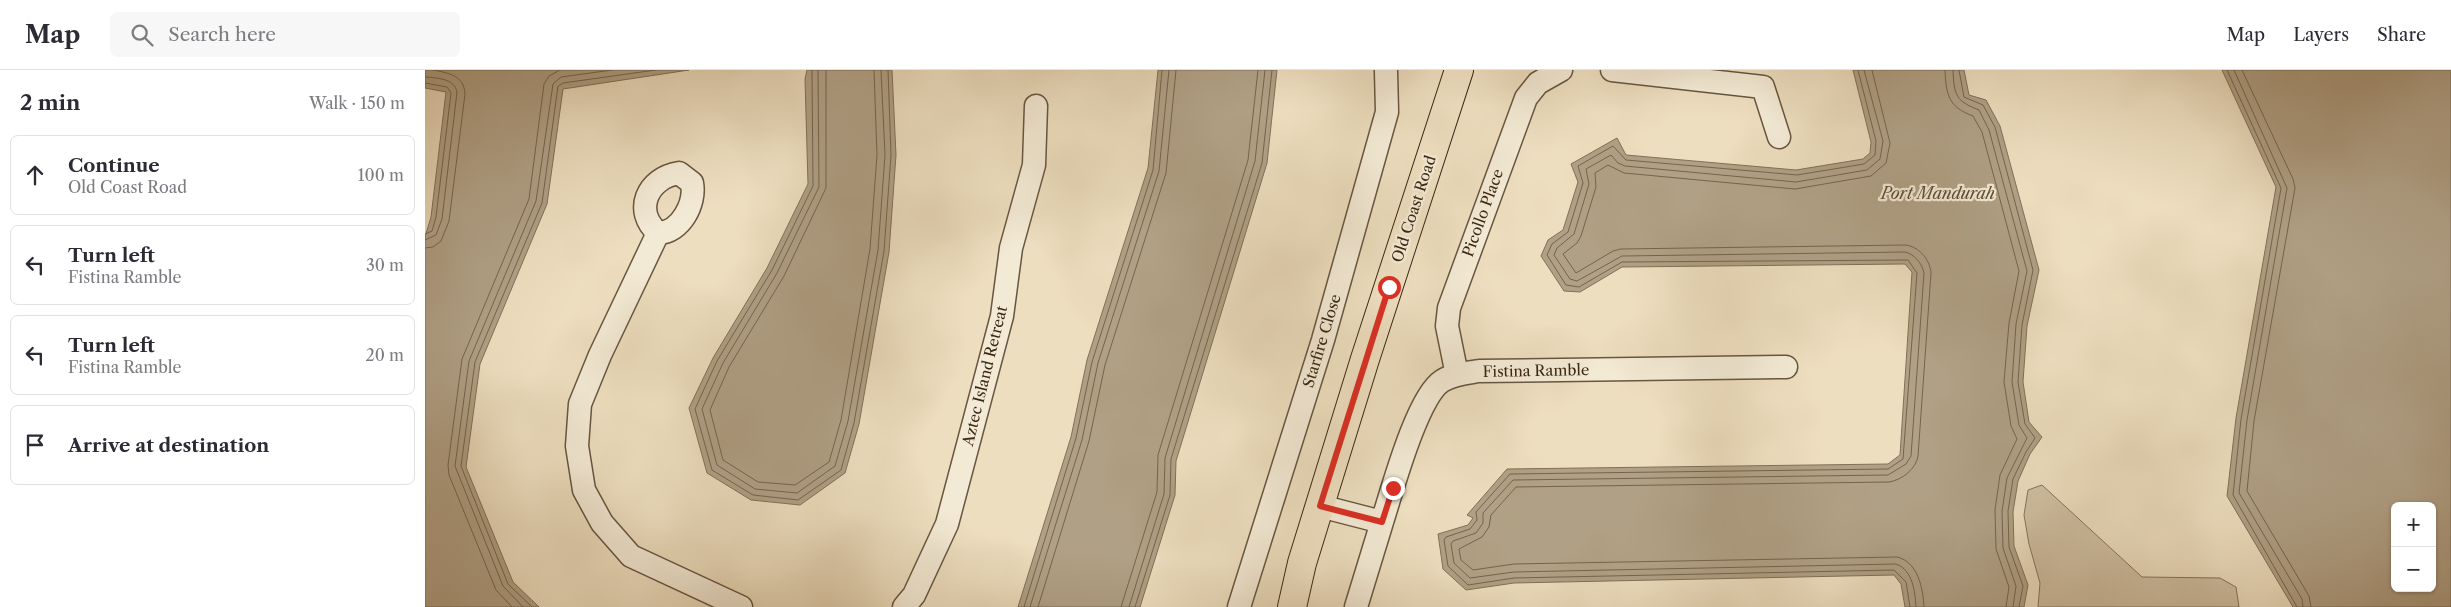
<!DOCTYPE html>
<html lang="en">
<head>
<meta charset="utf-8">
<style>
	body { margin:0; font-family:"Libre Caslon Text",serif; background:#f7f7f7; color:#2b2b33 }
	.controls { position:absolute; right:15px; bottom:15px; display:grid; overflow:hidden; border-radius:8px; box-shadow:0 1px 4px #0004 }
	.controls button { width:45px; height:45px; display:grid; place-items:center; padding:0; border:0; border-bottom:1px solid #e1e1e2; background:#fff; color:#2b2b33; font:25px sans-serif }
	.stop { position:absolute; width:15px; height:15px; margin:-11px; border:4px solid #d93025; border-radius:50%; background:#fff }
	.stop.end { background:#d93025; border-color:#fff; box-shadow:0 1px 5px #0008 }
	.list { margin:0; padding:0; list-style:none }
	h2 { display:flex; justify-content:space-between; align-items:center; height:65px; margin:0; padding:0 20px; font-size:21px }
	h2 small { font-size:16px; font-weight:400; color:#7c7c81 }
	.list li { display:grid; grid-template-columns:32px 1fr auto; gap:15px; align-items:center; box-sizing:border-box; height:80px; margin:0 10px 10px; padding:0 10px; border:1px solid #e1e1e2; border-radius:8px }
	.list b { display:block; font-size:19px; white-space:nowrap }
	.list p { margin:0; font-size:16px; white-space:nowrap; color:#7c7c81 }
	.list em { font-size:16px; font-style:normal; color:#7c7c81 }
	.icon { flex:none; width:28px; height:28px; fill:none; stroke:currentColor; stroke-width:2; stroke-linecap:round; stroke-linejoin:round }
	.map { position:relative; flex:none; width:2026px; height:537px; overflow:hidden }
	header { display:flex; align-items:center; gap:30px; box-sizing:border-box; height:70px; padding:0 25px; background:#fff; border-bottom:1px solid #e1e1e2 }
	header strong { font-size:24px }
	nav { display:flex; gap:28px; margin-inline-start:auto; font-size:18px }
	.search { width:350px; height:45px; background:#f7f7f7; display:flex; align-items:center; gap:12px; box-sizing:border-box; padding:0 18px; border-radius:8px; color:#7c7c81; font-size:19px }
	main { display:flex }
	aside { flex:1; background:#fff }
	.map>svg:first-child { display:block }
	.green { fill:#cfbfa2; stroke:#84745c }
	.water { fill:#b0a085; stroke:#817058; fill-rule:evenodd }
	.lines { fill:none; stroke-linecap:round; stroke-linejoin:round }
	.shore { stroke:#75644d; stroke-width:1 }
	.minor-casing { stroke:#675640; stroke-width:25 }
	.major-casing { stroke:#3a2815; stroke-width:30 }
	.minor { stroke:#f3ead5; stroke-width:22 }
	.major { stroke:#eddebf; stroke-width:28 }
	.route { stroke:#d93025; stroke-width:6 }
	.labels { text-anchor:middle; stroke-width:4.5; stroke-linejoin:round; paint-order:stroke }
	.street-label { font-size:15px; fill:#3a2815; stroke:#f3ead5 }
	.water-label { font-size:16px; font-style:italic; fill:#5d4c37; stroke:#f3ead5 }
</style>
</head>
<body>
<header>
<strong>Map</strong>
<div class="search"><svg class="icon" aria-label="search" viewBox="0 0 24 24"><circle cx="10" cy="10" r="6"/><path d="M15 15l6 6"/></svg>Search here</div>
<nav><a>Map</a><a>Layers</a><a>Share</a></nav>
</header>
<main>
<aside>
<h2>2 min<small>Walk · 150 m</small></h2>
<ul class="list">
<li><svg class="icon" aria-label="ahead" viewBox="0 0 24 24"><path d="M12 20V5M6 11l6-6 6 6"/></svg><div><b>Continue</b><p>Old Coast Road</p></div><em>100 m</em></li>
<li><svg class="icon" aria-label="left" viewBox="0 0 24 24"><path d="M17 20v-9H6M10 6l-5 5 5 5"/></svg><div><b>Turn left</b><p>Fistina Ramble</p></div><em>30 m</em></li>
<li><svg class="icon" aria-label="left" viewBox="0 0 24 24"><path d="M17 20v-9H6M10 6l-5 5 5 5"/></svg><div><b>Turn left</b><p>Fistina Ramble</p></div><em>20 m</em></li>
<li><svg class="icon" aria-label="arrive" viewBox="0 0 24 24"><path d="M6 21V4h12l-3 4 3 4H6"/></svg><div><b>Arrive at destination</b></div></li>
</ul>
</aside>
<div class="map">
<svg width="2026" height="537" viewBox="0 0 2026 537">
	<rect width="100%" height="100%" fill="#eddebf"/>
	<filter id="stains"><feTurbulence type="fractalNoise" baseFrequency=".004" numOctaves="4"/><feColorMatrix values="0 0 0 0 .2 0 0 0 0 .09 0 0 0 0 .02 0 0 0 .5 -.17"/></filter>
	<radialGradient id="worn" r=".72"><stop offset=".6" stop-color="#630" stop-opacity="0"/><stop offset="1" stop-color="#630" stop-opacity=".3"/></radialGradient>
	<!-- green -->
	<path class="green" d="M1617,415l100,92 78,1 16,9 3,20h-201l2,-24 -11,-39 -5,-29 4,-25z"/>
	<!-- water -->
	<path class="water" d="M0,0h264l-126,19 -16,115 -67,160 -14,103 47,115 26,25h-114v-370l6,-20 15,-125 -21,-4z
		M382,0h85l4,85 -7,97 -30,172 -14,49 -45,32 -49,-5 -44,-27 -18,-65 24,-50 54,-90 41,-84 -3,-105z
		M733,0h119l-10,93 -91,298 -1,34 -35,112h-122l53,-170 16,-77 61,-192z
		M1428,0h111l5,25 17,5 14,26 39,144 -12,56 -4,56 6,40 13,15 -12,17 -12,27 -5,31 1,34 14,39 -4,22h-119l-4,-23 -7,-9 -380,8 -48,7 -23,-21 -5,-35 30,-9 5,-7 -6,-3 40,-46 381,-5 12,-9 12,-183 -7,-8 -283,3 -42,25 -16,-1 -23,-35 7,-16 15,-10 15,-48 -7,-18 46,-26 9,17 170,15 67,-11 7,-6 1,-11z
		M1797,0h229v537h-158l-66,-111 9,-78 40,-231zM1970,436h37v82h-37z"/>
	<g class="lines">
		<!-- shore -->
		<path class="shore" d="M387,0l1,116 -41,84 -55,91 -22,48 17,61 41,25 45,5 43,-30 13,-47 30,-172 7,-96 -3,-85
			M393,0l1,117 -42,86 -54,90 -21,46 15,56 38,24 42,4 38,-27 13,-45 30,-171 7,-95 -4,-85
			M401,0v118l-42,88 -55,91 -19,43 13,50 35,22 37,3 34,-23 12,-42 29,-171 7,-94 -3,-85
			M1433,0l18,71 -1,14 -11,9 -67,11 -171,-15 -13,-14 -35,20 5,17 -15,49 -16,12 -5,11 19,30 13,2 43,-25 286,-2 9,13 -14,186 -15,10 -378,5 -34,38 1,8 -7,9 -24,8 -2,3 4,26 20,19 46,-7 380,-8 12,12 4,25
			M1439,0l19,71 -3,18 -13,11 -71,12 -171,-16 -7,-3 -7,-8 -25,14 3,15 -15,50 -17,14 -3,7 16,24 7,2 45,-25 283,-4c9,2 17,11 19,21l-13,183 -5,8 -18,11 -375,5 -30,33v10l-7,10 -23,8 -2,3 3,19 16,15 44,-6 382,-8c17,6 19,28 20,43
			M1447,0l18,73 -4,20 -15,13 -76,13 -171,-16 -16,-8 -13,8 1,14 -15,49 -4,7 -14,11 13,19 37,-22 8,-2 284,-4c13,1 25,14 26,28l-13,183c-2,13 -16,24 -29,26l-373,5 -25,28 -2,12 -7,10 -23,12 2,11 12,10 41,-6 383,-7c21,5 26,31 27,50
			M1520,0c1,26 4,37 28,46l9,16 37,139 -10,52 -5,59 7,44 6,13 -17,36 -5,35 1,39 13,38 -3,20
			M1528,0c1,26 3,31 26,40l10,20 38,141 -11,53 -4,58 7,43 8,13 -20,40 -5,33 1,37 13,38 -3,21
			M1534,0l5,27 19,8 12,22 38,143 -11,55 -4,57 7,42 10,14 -9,14 -13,27 -5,32 1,36 14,39 -4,21
			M1802,0l54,118 -40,231 -8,76 64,112
			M1809,0l53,118 -40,232 -8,73 63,106 1,8
			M1817,0l51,109 2,9 -41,233 -7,70 62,105 2,11
			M0,7c12,1 29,1 32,15l-15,127 -6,16 -11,5
			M0,13l22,4 4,6 -15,124 -4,14 -7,3
			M0,178l8,-1 8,-6 8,-20 16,-127c-1,-19 -17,-21 -32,-24
			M87,537l-16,-17 -47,-115 -1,-10 14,-106 67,-160 15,-115 5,-8 11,-6
			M98,537l-20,-21 -48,-120 14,-105 67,-160 17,-117 8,-7 51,-7
			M107,537l-24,-23 -47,-118 14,-104 67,-159 16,-117 5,-3 93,-13
			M599,537l52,-169 16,-76 61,-192 9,-100
			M605,537l52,-167 16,-77 61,-192 10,-101
			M613,537l51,-166 16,-76 61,-192 10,-103
			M696,537l36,-115 1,-37 90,-295 10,-90
			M704,537l35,-113 1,-36 90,-297 10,-91
			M710,537l35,-112 1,-36 91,-296 10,-93"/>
		<defs>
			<path id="minor" d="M1187,0l151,17 16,50
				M254,103l13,10c4,21 -12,50 -34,50 -25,-22 -11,-55 21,-60z
				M233,163l-58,122 -20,49 -3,42 7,44 18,33 29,33 110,51
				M1032,305l-10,-49 2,-18 77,-210 12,-15 23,-13
				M895,436l62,16c10,-31 35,-125 60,-141 11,-7 24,-8 37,-10l307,-4
				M479,537l10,-12 33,-71 55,-208 9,-68 23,-83 2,-59
				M814,537l84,-267 64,-228 -1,-41
				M931,537l26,-85"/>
			<path id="major" d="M867,537l10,-44 63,-204 94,-289"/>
		</defs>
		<!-- minor casing -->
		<use href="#minor" class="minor-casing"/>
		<!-- major casing -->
		<use href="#major" class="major-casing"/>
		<!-- minor -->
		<use href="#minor" class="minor"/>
		<!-- major -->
		<use href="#major" class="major"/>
	</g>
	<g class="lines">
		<!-- route -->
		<path class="route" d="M964,217l-69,219 62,16 11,-34"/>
	</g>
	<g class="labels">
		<!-- street labels -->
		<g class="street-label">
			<text transform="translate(989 139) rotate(-72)" y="5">Old Coast Road</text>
			<text transform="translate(1058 143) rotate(-70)" y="5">Picollo Place</text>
			<text transform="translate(897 271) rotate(-73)" y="5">Starfire Close</text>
			<text transform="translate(1111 301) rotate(-1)" y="5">Fistina Ramble</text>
			<text transform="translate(560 306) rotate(-76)" y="5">Aztec Island Retreat</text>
		</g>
		<!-- water labels -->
		<g class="water-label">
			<text x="1513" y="129">Port Mandurah</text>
		</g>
	</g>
	<rect width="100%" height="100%" filter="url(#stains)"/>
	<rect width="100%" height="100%" fill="url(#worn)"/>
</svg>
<div class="controls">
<button>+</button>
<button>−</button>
</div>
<div class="stop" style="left:964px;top:217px"></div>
<div class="stop end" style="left:968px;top:418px"></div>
</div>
</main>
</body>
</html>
